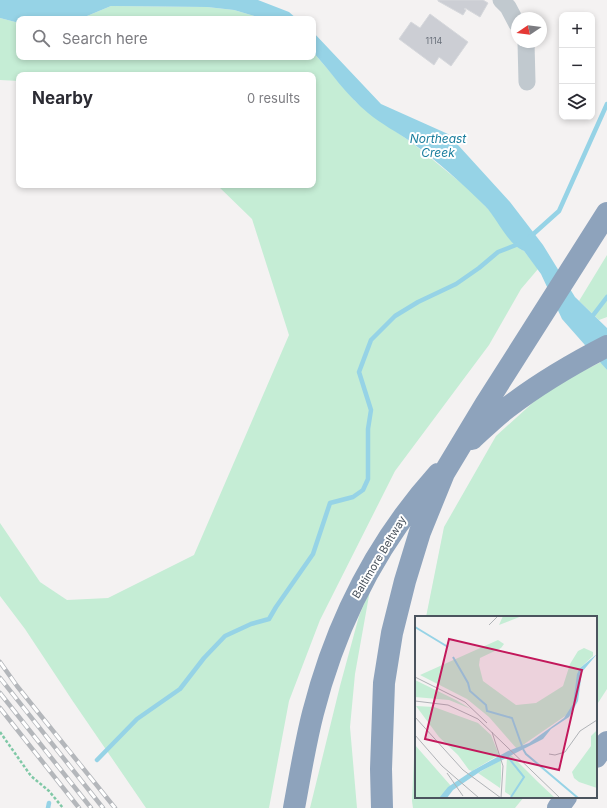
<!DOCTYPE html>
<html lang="en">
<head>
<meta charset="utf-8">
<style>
	body { margin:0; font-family:Inter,sans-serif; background:#f7f7f7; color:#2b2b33 }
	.controls { position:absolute; right:12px; top:12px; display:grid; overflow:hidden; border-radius:8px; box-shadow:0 2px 6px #0003 }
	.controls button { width:36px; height:36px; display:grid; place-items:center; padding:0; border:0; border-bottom:1px solid #e1e1e2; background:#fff; color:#2b2b33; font:20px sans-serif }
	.compass { position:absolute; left:511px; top:12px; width:36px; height:36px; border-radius:50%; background:#fff; box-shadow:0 2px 6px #0003; rotate:257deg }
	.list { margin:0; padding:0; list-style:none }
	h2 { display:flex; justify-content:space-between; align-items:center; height:52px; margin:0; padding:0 16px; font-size:17px }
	h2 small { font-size:13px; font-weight:400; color:#7c7c81 }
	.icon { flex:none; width:22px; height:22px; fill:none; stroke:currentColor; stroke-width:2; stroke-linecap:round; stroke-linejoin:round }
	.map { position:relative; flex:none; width:607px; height:808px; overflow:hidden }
	.search { position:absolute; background:#fff; box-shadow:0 2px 6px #0003; left:16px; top:16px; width:300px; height:44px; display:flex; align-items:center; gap:10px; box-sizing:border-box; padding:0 14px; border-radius:8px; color:#7c7c81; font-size:15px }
	.panel { position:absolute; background:#fff; box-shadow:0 2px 6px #0003; left:16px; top:72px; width:300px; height:116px; border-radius:8px }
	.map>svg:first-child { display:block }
	.green { fill:#c5edd5 }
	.water { fill:#96d3e6 }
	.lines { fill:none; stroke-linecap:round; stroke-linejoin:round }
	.stream { stroke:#96d3e6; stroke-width:4.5 }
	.building { fill:#ccced4; stroke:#d6d8dc }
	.path { stroke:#7fc8a6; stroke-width:2.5; stroke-dasharray:3 2; stroke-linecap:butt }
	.minor { stroke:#c1c9cf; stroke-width:17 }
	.highway { stroke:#8ea3bc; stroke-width:22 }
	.rail-casing { stroke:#b4b7bb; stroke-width:4.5 }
	.rail { stroke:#fff; stroke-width:3; stroke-dasharray:9; stroke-linecap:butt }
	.labels { text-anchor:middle; stroke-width:4; stroke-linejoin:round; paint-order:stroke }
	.number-label { font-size:9px; fill:#6b727c }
	.street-label { font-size:11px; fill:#4b545e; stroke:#fff }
	.water-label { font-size:12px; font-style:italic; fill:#187d9d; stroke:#fff }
	.inset-river { fill:none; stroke:#96d3e6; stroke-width:2 }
	.inset-road { fill:none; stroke:#b0b3b7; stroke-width:1 }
	.view { fill:#c2185b; fill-opacity:0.15; stroke:#c2185b; stroke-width:2 }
	.inset-edge { fill:none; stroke:#4b545e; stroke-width:2 }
</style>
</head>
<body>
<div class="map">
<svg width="607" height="808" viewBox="0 0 607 808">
	<rect width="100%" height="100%" fill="#f4f2f2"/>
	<!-- green -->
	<path class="green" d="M111,6l96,1 27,3 30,9h-195l18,-3z
		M0,18l19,5v34h294v-5l42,49 14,12 42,29 60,49 18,19 31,39 4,2 14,18 -17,20 -32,56 -94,126 -75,149 -31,81 -20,107h-123l-74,-108 -47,-71 -25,-33v-73l40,59 27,18 41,-2 86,-43 95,-220 -37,-116 -35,-34h96v-110h-294v6l-19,-1z
		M607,255v62l-8,3 -20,-19z
		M601,362l6,8v319l-11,17v-89h-170l18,-90 52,-91 53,-48z
		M370,590l-15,84 -5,53 7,81h-47l30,-122 19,-70z
		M416,713v84h108l-9,11h-102l-1,-7z"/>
	<!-- water -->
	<path class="water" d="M0,0h258l31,12 8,7h-33l-30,-9 -27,-3 -96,-1 -24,10 -18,3h-50v4l-19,-5z
		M313,32l68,72 67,30 62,68 33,43 32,52 32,31v42l-45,-51 -21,-45 -17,-23c-16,-6 -27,-33 -39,-45 -23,-23 -48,-45 -74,-64 -14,-10 -30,-18 -43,-29 -21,-17 -37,-41 -55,-61z"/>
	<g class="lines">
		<!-- stream -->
		<path class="stream" d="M530,237l29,-26 48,-107
			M591,318l16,-21
			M97,760l40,-41 43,-30 24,-31 21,-22 26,-12 18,-5 7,-12 37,-53 17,-51 23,-6 10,-7 5,-11v-50l3,-19 -12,-38 12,-32 24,-24 23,-14 38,-18 23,-16 19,-16 23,-9
			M48,808l1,-5"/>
	</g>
	<!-- building -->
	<path class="building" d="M438,0h45l5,3 -8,14 -15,-9 -1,1 2,1 -3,5 -25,-14z
		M430,14l38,28 -17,24 -12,-9 -5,8 -35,-26 12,-17 9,6z"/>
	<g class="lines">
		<!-- path -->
		<path class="path" d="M0,732l31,44 18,15 14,17"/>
		<!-- minor -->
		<path class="minor" d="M501,0l7,7 9,17
			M526,42l1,40"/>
		<!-- highway -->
		<path class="highway" d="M472,439c11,-10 22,-21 35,-31 31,-24 65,-44 100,-62
			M596,757l11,-15
			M294,808c6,-32 11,-64 19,-95 23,-90 63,-170 125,-239
			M382,808l-1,-39 3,-86 8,-50 13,-52 15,-49 24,-59 41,-68 122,-192
			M558,808l8,-11"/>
		<defs>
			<path id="rail" d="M0,662l17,24 98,122
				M0,678l103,130
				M0,693l91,115
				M0,708l79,100"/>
		</defs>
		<!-- rail casing -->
		<use href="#rail" class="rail-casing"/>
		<!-- rail -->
		<use href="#rail" class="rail"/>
	</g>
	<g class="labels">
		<!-- number labels -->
		<g class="number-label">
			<text x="434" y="44">1114</text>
		</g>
		<!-- street labels -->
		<g class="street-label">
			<text transform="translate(379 557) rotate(-59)" y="4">Baltimore Beltway</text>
		</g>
		<!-- water labels -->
		<g class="water-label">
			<text x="438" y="143">Northeast<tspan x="438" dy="14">Creek</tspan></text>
		</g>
	</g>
	<!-- overview -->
	<g transform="translate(415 616)">
		<rect width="182" height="182" fill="#f4f2f2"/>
		<path d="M88,0h19l-23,9zM83,24l6,4 -3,4 -21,10 -1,7 4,16 33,24 20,-2 27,-17 7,-22 8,-13 6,-3 9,4v4l-13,12 -7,36 -5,10 -51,35 -28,-32 -22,-18 -47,-24zM0,64l41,20 15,9 -22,-9 -34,-3zM1,90l18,1 44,16 13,12 8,20 -27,16 -3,-1 -11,-15 -19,-18zM182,114v58l-18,-6 -5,-4 -2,-6 19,-26v-10zM0,129l36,41 -12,12h-24zM95,138l28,28 17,16h-41l-9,-6 2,-35zM86,144v19l-1,9 -22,-15z" fill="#c5edd5"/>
		<path d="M182,38l-15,18 -4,29 -9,16 -18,12 -8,10 -62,32 -28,19 -6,8h-8l9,-11 24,-16 36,-20 21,-8 35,-25 9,-14 4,-30 3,-6z" fill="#96d3e6"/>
		<path class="inset-river" d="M0,11l33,20M38,41l15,26 2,8 16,14 1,6 25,7 10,28M108,133l3,5 52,44M92,140l17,21 -13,20"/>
		<path class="inset-road" d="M74,9l9,-9M0,61l50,25 22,21M0,85l33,4 30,14 82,79M0,101l48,53 38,28M77,116l11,34 -2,32M0,119l27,31 37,32M134,138l6,1 10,-3 15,-21 17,-11M32,157l16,23"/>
		<path class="view" d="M34,23l133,31 -23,100 -134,-31z"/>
		<rect width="182" height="182" class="inset-edge"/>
	</g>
</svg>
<div class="controls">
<button>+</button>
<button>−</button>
<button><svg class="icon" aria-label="layers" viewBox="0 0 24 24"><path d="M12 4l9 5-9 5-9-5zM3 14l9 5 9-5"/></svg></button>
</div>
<svg class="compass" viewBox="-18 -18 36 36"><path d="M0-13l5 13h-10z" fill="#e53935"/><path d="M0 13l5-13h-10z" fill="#7c7c81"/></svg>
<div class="search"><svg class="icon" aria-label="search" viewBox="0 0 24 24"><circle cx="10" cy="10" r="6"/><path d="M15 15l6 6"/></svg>Search here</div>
<section class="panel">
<h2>Nearby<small>0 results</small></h2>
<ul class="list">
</ul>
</section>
</div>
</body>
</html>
